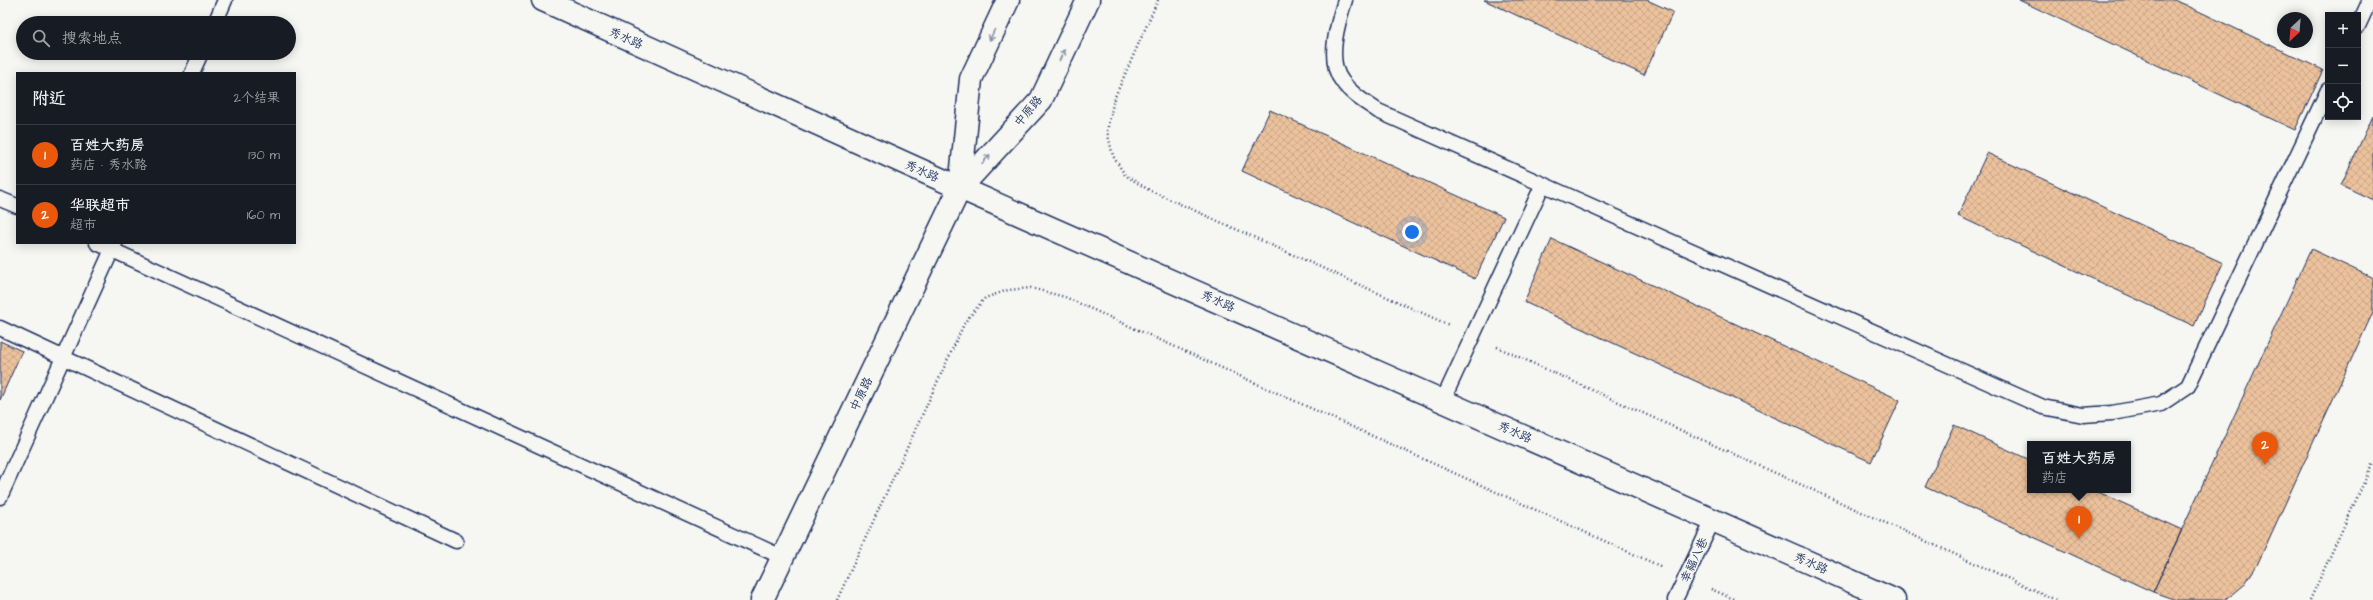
<!DOCTYPE html>
<html lang="zh">
<head>
<meta charset="utf-8">
<style>
	body { margin:0; font-family:"Architects Daughter","LXGW WenKai TC",sans-serif; background:#20242c; color:#f1f3f6 }
	.controls { position:absolute; right:12px; top:12px; display:grid; overflow:hidden; border-radius:0px; box-shadow:0 2px 10px #0003 }
	.controls button { width:36px; height:36px; display:grid; place-items:center; padding:0; border:0; border-bottom:1px solid #363941; background:#171b24; color:#f1f3f6; font:20px sans-serif }
	.compass { position:absolute; left:2277px; top:12px; width:36px; height:36px; border-radius:50%; background:#171b24; box-shadow:0 2px 10px #0003; rotate:206deg }
	.you { position:absolute; left:1412px; top:232px; width:14px; height:14px; margin:-10px; border:3px solid #fff; border-radius:50%; background:#1a73e8; box-shadow:0 0 0 6px #1a73e833 }
	.badge { display:grid; place-items:center; width:26px; height:26px; border-radius:50%; background:#ea580c; color:#fff; font-size:13px; font-weight:700 }
	.pin { position:absolute; translate:-50% -33px; filter:drop-shadow(0 1px 2px #0008) }
	.pin::after { content:''; position:absolute; top:21px; width:14px; height:12px; background:inherit; clip-path:polygon(0 0,100% 0,50% 100%) }
	.popup { position:absolute; left:2027px; top:441px; width:104px; height:52px; box-sizing:border-box; display:grid; place-content:center; border-radius:0px; background:#171b24; filter:drop-shadow(0 1px 3px #0005); font-size:13px; white-space:nowrap; color:#9ea1a6 }
	.popup b { font-size:15px; color:#f1f3f6 }
	.popup::after { content:''; position:absolute; left:50%; top:100%; margin-left:-8px; border:8px solid transparent; border-top-color:#171b24 }
	.list { margin:0; padding:0; list-style:none }
	h2 { display:flex; justify-content:space-between; align-items:center; height:52px; margin:0; padding:0 16px; font-size:17px }
	h2 small { font-size:13px; font-weight:400; color:#9ea1a6 }
	.list li { display:grid; grid-template-columns:26px 1fr auto; gap:12px; align-items:center; box-sizing:border-box; height:60px; padding:0 16px; border-top:1px solid #363941 }
	.list b { display:block; font-size:15px; white-space:nowrap }
	.list p { margin:0; font-size:13px; white-space:nowrap; color:#9ea1a6 }
	.list em { font-size:13px; font-style:normal; color:#9ea1a6 }
	.icon { flex:none; width:22px; height:22px; fill:none; stroke:currentColor; stroke-width:2; stroke-linecap:round; stroke-linejoin:round }
	.map { position:relative; flex:none; width:2373px; height:600px; overflow:hidden }
	.search { position:absolute; background:#171b24; box-shadow:0 2px 10px #0003; left:16px; top:16px; width:280px; height:44px; display:flex; align-items:center; gap:10px; box-sizing:border-box; padding:0 14px; border-radius:22px; color:#9ea1a6; font-size:15px }
	.panel { position:absolute; background:#171b24; box-shadow:0 2px 10px #0003; left:16px; top:72px; width:280px; height:172px; border-radius:0px }
	.map>svg:first-child { display:block }
	.building { fill:url(#building-cross-hatch); stroke:#1b2f5e }
	.lines { fill:none; stroke-linecap:round; stroke-linejoin:round }
	.service-casing { stroke:#1b2f5e; stroke-width:17 }
	.minor-casing { stroke:#1b2f5e; stroke-width:25 }
	.secondary-casing { stroke:#1b2f5e; stroke-width:25 }
	.path { stroke:#1b2f5e; stroke-width:2.5; stroke-dasharray:1 3; stroke-linecap:butt }
	.service { stroke:#f6f6f2; stroke-width:14 }
	.minor { stroke:#f6f6f2; stroke-width:22 }
	.secondary { stroke:#f6f6f2; stroke-width:22 }
	.oneway { stroke:#8892a8 }
	.labels { text-anchor:middle; stroke-width:3; stroke-linejoin:round; paint-order:stroke }
	.street-label { font-size:12px; fill:#1b2f5e; stroke:#f6f6f2 }
</style>
</head>
<body>
<div class="map">
<svg width="2373" height="600" viewBox="0 0 2373 600">
	<defs>
		<pattern id="building-cross-hatch" width="8" height="8" patternUnits="userSpaceOnUse"><rect width="8" height="8" fill="#ecc29c"/><path d="M0 0l8 8M0 8l8-8" fill="none" stroke="#caa789"/></pattern>
	</defs>
	<rect width="100%" height="100%" fill="#f6f6f2"/>
	<filter id="ink" filterUnits="userSpaceOnUse"><feTurbulence type="fractalNoise" baseFrequency=".025" numOctaves="2"/><feDisplacementMap in="SourceGraphic" scale="8" xChannelSelector="R" yChannelSelector="G"/><feConvolveMatrix kernelMatrix="1 2 1 2 8 2 1 2 1" color-interpolation-filters="sRGB"/></filter>
	<g filter="url(#ink)">
		<!-- building -->
		<path class="building" d="M1484,0h163l26,12 -29,63z
			M2019,0h156l148,70 -28,60z
			M1270,110l234,107 -29,62 -233,-108z
			M2373,116v84l-32,-15z
			M1987,153l236,110 -29,63 -236,-110z
			M1552,239l348,161 -29,62 -347,-160z
			M2311,249l62,29v34l-116,253 -13,20 -12,10 -9,5h-47l-23,-8z
			M0,341l22,10 -22,49z
			M1954,425l76,35v30h64l88,40 -29,62 -228,-105z"/>
		<g class="lines">
			<defs>
				<path id="service" d="M1345,0c-7,22 -19,61 -3,81 9,13 23,21 36,30l665,296 40,8 29,-2 49,-9 27,-18 140,-296
					M215,23l10,-23
					M2358,26l12,-26
					M192,73l9,-20
					M0,199l17,7
					M97,243l685,314
					M0,328l456,213
					M1443,400l100,-216
					M0,497l115,-254
					M1675,600l38,-80"/>
				<path id="minor" d="M543,0l417,188 934,412"/>
				<path id="secondary" d="M960,188l11,-109 37,-79
					M762,600l198,-412 81,-88 47,-100"/>
			</defs>
			<!-- service casing -->
			<use href="#service" class="service-casing"/>
			<!-- minor casing -->
			<use href="#minor" class="minor-casing"/>
			<!-- secondary casing -->
			<use href="#secondary" class="secondary-casing"/>
			<!-- path -->
			<path class="path" d="M1158,0l-44,99 -7,32 6,25 12,19 24,15 300,135
				M1497,347l559,253
				M1711,589l25,11
				M837,600l128,-278 20,-24 23,-8 23,-2 34,9 597,270
				M2310,600l63,-137"/>
			<!-- service -->
			<use href="#service" class="service"/>
			<!-- minor -->
			<use href="#minor" class="minor"/>
			<!-- secondary -->
			<use href="#secondary" class="secondary"/>
		</g>
		<!-- one-way arrows -->
		<defs><path id="oneway-shaft" d="M-6 0H5M1.5-3L5.5 0L1.5 3" fill="none" stroke-width="1.6" stroke-linecap="round" stroke-linejoin="round"/></defs>
		<g class="oneway">
			<use href="#oneway-shaft" transform="translate(992 35) rotate(115)"/>
			<use href="#oneway-shaft" transform="translate(1062 55) rotate(-65)"/>
			<use href="#oneway-shaft" transform="translate(986 159) rotate(-48)"/>
		</g>
	</g>
	<g class="labels">
		<!-- street labels -->
		<g class="street-label">
			<text transform="translate(626 38) rotate(24)" y="4">秀水路</text>
			<text transform="translate(1028 111) rotate(-50)" y="4">中原路</text>
			<text transform="translate(922 171) rotate(24)" y="4">秀水路</text>
			<text transform="translate(1218 301) rotate(24)" y="4">秀水路</text>
			<text transform="translate(861 394) rotate(-64)" y="4">中原路</text>
			<text transform="translate(1515 432) rotate(24)" y="4">秀水路</text>
			<text transform="translate(1694 560) rotate(-65)" y="4">幸福八巷</text>
			<text transform="translate(1811 563) rotate(24)" y="4">秀水路</text>
		</g>
	</g>
</svg>
<div class="controls">
<button>+</button>
<button>−</button>
<button><svg class="icon" aria-label="locate" viewBox="0 0 24 24"><circle cx="12" cy="12" r="6"/><path d="M12 2v4M12 18v4M2 12h4M18 12h4"/></svg></button>
</div>
<svg class="compass" viewBox="-18 -18 36 36"><path d="M0-13l5 13h-10z" fill="#e53935"/><path d="M0 13l5-13h-10z" fill="#9ea1a6"/></svg>
<div class="you"></div>
<div class="pin badge" style="left:2079px;top:539px">1</div>
<div class="popup"><b>百姓大药房</b>药店</div>
<div class="pin badge" style="left:2265px;top:465px">2</div>
<div class="search"><svg class="icon" aria-label="search" viewBox="0 0 24 24"><circle cx="10" cy="10" r="6"/><path d="M15 15l6 6"/></svg>搜索地点</div>
<section class="panel">
<h2>附近<small>2个结果</small></h2>
<ul class="list">
<li><span class="badge">1</span><div><b>百姓大药房</b><p>药店 · 秀水路</p></div><em>130 m</em></li>
<li><span class="badge">2</span><div><b>华联超市</b><p>超市</p></div><em>160 m</em></li>
</ul>
</section>
</div>
</body>
</html>
